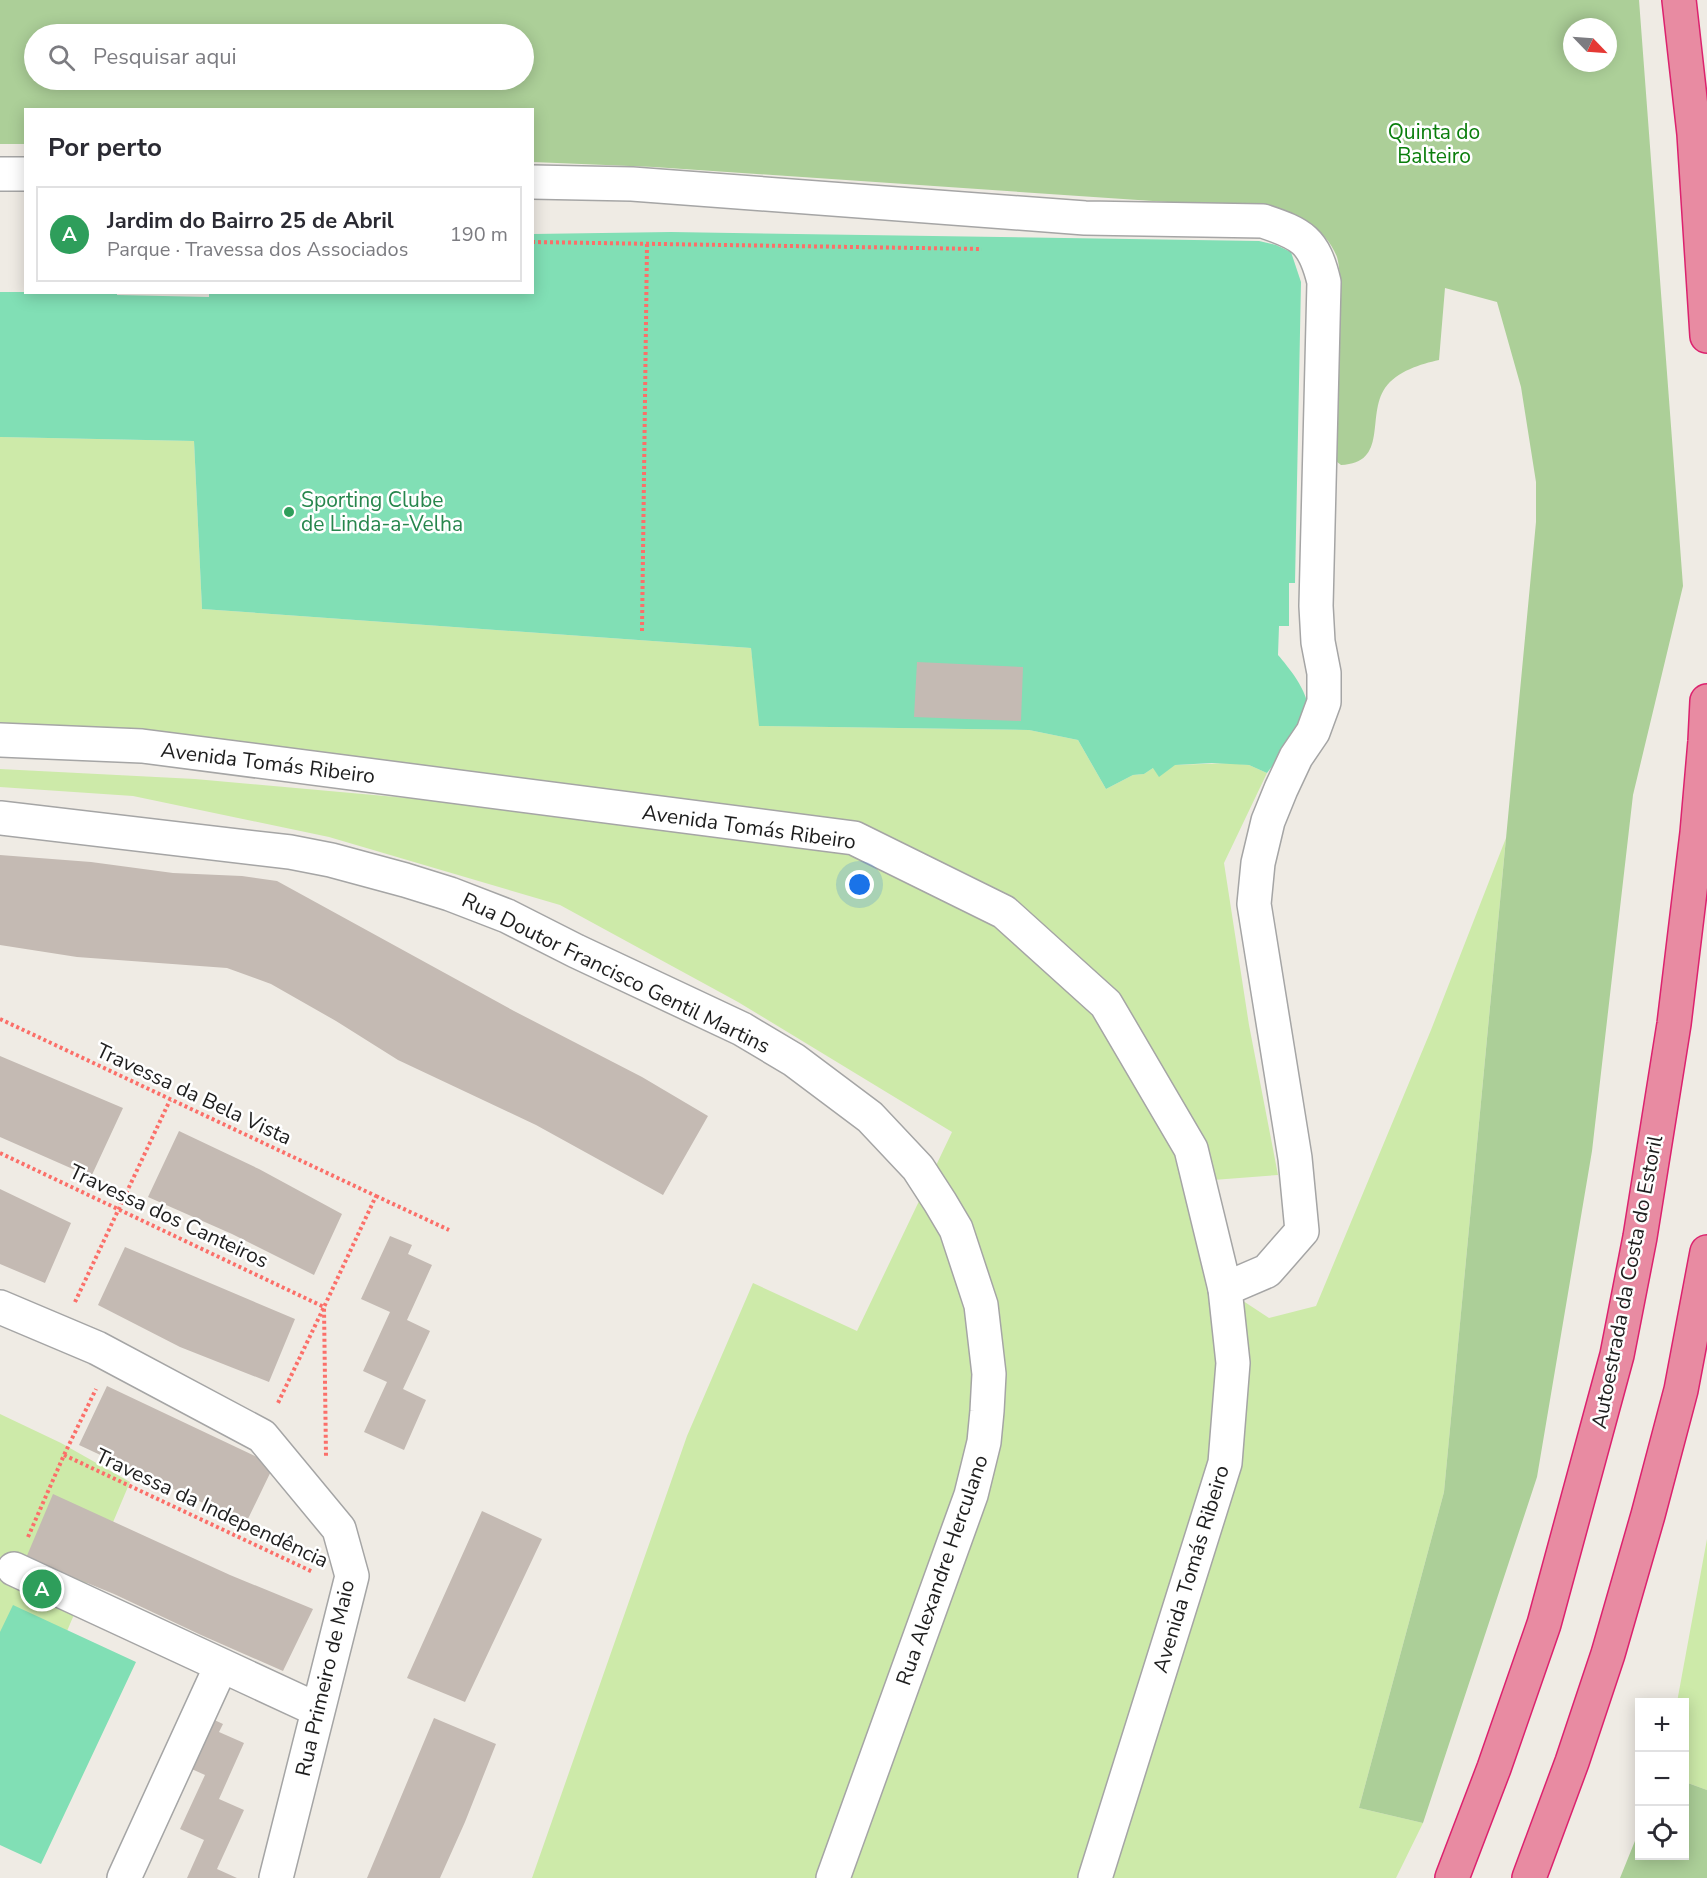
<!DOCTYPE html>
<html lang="pt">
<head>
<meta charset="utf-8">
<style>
	body { margin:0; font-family:"Nunito Sans",sans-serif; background:#f2f2f3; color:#2b2b33 }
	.controls { position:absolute; right:18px; bottom:18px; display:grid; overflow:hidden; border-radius:0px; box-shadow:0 3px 15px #0003 }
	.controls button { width:54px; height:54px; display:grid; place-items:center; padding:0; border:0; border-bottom:2px solid #e1e1e2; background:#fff; color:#2b2b33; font:30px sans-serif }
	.compass { position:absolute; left:1563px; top:18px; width:54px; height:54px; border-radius:50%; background:#fff; box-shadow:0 3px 15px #0003; rotate:115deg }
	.you { position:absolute; left:860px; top:885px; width:21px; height:21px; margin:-15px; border:4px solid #fff; border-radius:50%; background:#1a73e8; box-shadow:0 0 0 9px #1a73e833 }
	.badge { display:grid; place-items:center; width:39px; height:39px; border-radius:50%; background:#0b8043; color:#fff; font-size:20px; font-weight:700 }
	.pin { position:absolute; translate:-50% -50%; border:3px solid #fff; box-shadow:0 2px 6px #0006 }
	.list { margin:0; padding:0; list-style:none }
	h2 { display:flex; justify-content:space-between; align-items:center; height:78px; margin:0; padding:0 24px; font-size:26px }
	h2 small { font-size:20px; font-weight:400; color:#7c7c81 }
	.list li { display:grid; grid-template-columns:39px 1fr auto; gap:18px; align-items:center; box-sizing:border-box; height:96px; margin:0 12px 12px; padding:0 12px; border:2px solid #e1e1e2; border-radius:0px }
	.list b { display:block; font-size:22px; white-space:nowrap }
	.list p { margin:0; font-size:20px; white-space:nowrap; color:#7c7c81 }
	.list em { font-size:20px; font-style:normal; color:#7c7c81 }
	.icon { flex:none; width:33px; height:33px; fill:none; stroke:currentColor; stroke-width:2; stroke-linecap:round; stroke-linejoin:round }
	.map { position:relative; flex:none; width:1707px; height:1878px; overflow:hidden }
	.search { position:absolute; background:#fff; box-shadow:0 3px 15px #0003; left:24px; top:24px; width:510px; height:66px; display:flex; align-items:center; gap:15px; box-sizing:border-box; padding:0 21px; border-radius:33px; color:#7c7c81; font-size:22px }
	.panel { position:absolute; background:#fff; box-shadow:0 3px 15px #0003; left:24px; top:108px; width:510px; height:186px; border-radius:0px }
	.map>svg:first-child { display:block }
	.grass { fill:#cdeaa9 }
	.forest { fill:#accf98; fill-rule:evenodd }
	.pitch { fill:#81dfb5 }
	.building { fill:#c4bab3 }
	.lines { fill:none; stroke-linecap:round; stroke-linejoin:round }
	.minor-casing { stroke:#a5a5a5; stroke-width:36 }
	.tertiary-casing { stroke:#a5a5a5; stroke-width:36 }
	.motorway-casing { stroke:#dc226e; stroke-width:36 }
	.path { stroke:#fb6f69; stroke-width:4; stroke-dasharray:3 3; stroke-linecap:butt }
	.minor { stroke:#fff; stroke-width:33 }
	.tertiary { stroke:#fff; stroke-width:33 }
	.motorway { stroke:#e88ba2; stroke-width:33 }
	.leisure-dot { fill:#2e9e5b; stroke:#fff; stroke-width:2 }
	.labels { text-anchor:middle; stroke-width:5; stroke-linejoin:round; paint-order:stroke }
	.park-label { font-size:21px; fill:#0a7e0c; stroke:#fff }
	.leisure-label { font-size:21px; fill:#27864d; stroke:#fff; text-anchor:start }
	.street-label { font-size:21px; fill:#1e1e1e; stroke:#fff }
</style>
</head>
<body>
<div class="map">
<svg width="1707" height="1878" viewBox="0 0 1707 1878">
	<rect width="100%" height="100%" fill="#efebe4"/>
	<!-- grass -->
	<path class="grass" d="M0,437l194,4 8,168 549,39 9,78 269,4 49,10 28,49 27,-14 11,-1 9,-6 21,-3 58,-2 17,2 18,8 -43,90 25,162 29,150 -78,6 25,108 44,29 47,-12 115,-276 75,-192 -62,654 -85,316 64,15 -27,55h-864l155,-442 66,-153 104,48 95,-199 -214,-130 -178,-97 -231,-68 -196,-41 -133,-9v-18l195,10 636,57 -831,-96z
		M0,1414l61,29 69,39 -90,213 -40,83z
		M1707,1539v251l-22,-8 -1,-80h-7z"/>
	<!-- forest -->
	<path class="forest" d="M0,0h1639l44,586 -50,209 -41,356 -55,326 -114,346 -64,-15 85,-316 92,-970v-40l-15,-95 -24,-85 -52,-14 -6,72c-18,4 -42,11 -54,28 -19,28 4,75 -44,77l-9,-7 -2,-10 11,-168c-2,-8 -2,-17 -4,-23 -11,-29 -38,-41 -66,-48l-617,-42 -121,-5 -1,-52h-506l-1,34h-25zM1572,27h36v36h-36zM34,34h490v46h-490z
		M1685,1782l22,8v88h-87l19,-47 1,25h44z"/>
	<!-- pitch -->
	<path class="pitch" d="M671,232l588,9 17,4 15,7 10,30 -6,301h-6v43h-10l-1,29c12,14 38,45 28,66 -9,17 -27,36 -39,52l-18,-8 -37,-2 -37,2 -16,12 -6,-9 -9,6 -11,1 -27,14 -28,-49 -49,-10 -270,-4 -8,-78 -549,-39 -8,-168 -194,-4v-145h117v3l92,2v-5h323l1,-58z
		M13,1605l123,57 -95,202 -41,-19v-213z"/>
	<!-- building -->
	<path class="building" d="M917,662l106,5 -2,54 -107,-4z
		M0,855l91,7 82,11 69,3 35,5 237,130 128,66 66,39 -45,79 -127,-70 -138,-65 -62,-39 -65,-37 -44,-16 -150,-11 -77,-12z
		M0,1056l123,52 -32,69 -91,-40z
		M179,1131l80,38 83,45 -28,61 -82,-41 -84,-37z
		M0,1189l71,34 -26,60 -45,-19z
		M390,1236l22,9 -4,9 24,11 -25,55 23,11 -27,58 23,11 -22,50 -40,-18 23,-50 -24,-11 27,-59 -29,-13z
		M125,1247l170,72 -26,63 -89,-35 -82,-42z
		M107,1386l167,79 -28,58 -167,-78z
		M53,1494l177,81 83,34 -30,62 -82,-36 -87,-41 -88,-36z
		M482,1511l60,28 -77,163 -58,-24z
		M208,1717l15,7 -4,8 25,11 -25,56 25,11 -27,59 20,9h-50l17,-38 -24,-11 25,-54 -20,-9z
		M434,1718l62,26 -31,78 -25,56h-73z"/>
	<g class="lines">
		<defs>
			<path id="minor" d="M0,174h26
				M532,182l100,2 453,34 178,3c39,13 51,19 61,61l-8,324 2,36 6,31v29l-11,30 -17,25 -15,32 -13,32 -10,42 -4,41 41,254 7,73 -35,40 -42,18
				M0,818l290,34 41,8 74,20 45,14 57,22 69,35 166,78 52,31 76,57 48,51 22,34 16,27 25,76 8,69 -2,37 -3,31 -13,53 -138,383
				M0,1307l97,41 165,88 77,93 13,47 -76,302
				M14,1569l304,141
				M124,1878l97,-212"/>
			<path id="tertiary" d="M0,740l142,6 712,92 150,74 102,92 85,145 34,140 8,74 -8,100 -130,415"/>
			<path id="motorway" d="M1679,0l15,134 13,202
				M1452,1878l42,-110 50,-144 73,-269 23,-118 34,-213 23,-191 8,-92 2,-40
				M1529,1878l43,-116 36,-108 40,-139 33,-125 26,-138"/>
		</defs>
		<!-- minor casing -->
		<use href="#minor" class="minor-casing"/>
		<!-- tertiary casing -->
		<use href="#tertiary" class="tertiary-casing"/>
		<!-- motorway casing -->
		<use href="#motorway" class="motorway-casing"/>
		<!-- path -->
		<path class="path" d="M532,242l450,7
			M642,631l5,-387
			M0,1019l376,177 -52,111 2,149
			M0,1153l324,154 -47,98
			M376,1196l73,34
			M75,1302l95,-202
			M64,1455l249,117
			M28,1537l36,-82 32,-66"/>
		<!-- minor -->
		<use href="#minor" class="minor"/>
		<!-- tertiary -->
		<use href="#tertiary" class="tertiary"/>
		<!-- motorway -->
		<use href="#motorway" class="motorway"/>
	</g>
	<!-- markers -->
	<circle class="leisure-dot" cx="289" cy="512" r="6"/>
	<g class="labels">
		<!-- park labels -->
		<g class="park-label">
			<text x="1434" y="139">Quinta do<tspan x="1434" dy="24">Balteiro</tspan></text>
		</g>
		<!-- leisure labels -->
		<g class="leisure-label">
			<text x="301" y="507">Sporting Clube<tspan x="301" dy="24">de Linda-a-Velha</tspan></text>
		</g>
		<!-- street labels -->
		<g class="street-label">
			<text transform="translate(268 763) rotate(7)" y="7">Avenida Tomás Ribeiro</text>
			<text transform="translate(749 827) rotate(8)" y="7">Avenida Tomás Ribeiro</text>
			<text transform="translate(616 973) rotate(26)" y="7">Rua Doutor Francisco Gentil Martins</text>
			<text transform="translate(194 1094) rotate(25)" y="7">Travessa da Bela Vista</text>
			<text transform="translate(169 1216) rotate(25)" y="7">Travessa dos Canteiros</text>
			<text transform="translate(1627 1282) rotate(-79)" y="7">Autoestrada da Costa do Estoril</text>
			<text transform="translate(212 1508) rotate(25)" y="7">Travessa da Independência</text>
			<text transform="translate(1191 1569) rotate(-73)" y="7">Avenida Tomás Ribeiro</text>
			<text transform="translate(942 1570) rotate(-71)" y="7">Rua Alexandre Herculano</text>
			<text transform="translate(325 1678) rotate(-77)" y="7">Rua Primeiro de Maio</text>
		</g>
	</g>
</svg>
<div class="controls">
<button>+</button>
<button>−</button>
<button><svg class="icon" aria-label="locate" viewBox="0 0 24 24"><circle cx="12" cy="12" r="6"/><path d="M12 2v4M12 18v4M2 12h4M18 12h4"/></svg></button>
</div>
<svg class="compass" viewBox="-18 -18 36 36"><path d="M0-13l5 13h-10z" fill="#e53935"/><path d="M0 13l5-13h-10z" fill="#7c7c81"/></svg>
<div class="you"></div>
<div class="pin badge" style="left:42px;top:1589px;background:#2e9e5b">A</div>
<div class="search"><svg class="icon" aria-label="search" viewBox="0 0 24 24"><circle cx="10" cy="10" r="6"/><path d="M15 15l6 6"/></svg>Pesquisar aqui</div>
<section class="panel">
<h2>Por perto<small></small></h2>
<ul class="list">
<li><span class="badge" style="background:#2e9e5b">A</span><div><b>Jardim do Bairro 25 de Abril</b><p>Parque · Travessa dos Associados</p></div><em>190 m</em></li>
</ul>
</section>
</div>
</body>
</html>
